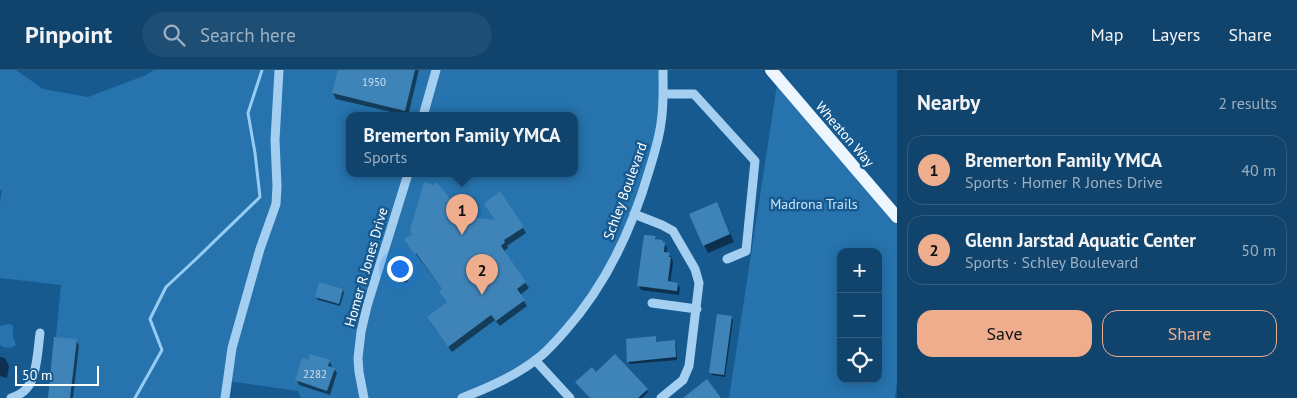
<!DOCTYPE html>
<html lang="en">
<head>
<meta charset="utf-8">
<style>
	body { margin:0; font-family:"PT Sans",sans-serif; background:#1e4e74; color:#f1f3f6 }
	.controls { position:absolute; right:15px; bottom:15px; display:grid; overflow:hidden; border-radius:10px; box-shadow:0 2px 12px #0003 }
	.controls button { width:45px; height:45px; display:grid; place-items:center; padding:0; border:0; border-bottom:1px solid #305c7f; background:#11446c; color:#f1f3f6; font:25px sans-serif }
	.scale { position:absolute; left:15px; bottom:12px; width:84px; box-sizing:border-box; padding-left:5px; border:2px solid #fff; border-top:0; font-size:14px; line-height:18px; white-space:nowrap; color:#fff; -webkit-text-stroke:4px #175a90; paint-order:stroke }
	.you { position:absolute; left:399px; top:198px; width:18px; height:18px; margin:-12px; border:4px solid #fff; border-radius:50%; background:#1a73e8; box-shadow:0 0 0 8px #1a73e833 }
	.badge { display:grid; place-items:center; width:32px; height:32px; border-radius:50%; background:#eead8d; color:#111; font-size:16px; font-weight:700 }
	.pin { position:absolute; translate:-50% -41px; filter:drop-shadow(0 1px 2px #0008) }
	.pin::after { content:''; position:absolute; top:26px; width:18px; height:15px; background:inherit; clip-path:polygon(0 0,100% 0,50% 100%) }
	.popup { position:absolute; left:346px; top:42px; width:232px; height:65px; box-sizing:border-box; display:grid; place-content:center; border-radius:10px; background:#11446c; filter:drop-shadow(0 1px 4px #0005); font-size:16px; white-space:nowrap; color:#9cb0c2 }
	.popup b { font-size:19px; color:#f1f3f6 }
	.popup::after { content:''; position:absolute; left:50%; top:100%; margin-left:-10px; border:10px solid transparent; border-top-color:#11446c }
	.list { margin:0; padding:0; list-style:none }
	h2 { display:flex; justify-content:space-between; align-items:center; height:65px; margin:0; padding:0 20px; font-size:21px }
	h2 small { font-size:16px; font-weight:400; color:#9cb0c2 }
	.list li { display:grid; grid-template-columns:32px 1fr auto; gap:15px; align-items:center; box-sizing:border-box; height:70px; margin:0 10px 10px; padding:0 10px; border:1px solid #305c7f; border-radius:15px }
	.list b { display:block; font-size:19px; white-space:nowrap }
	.list p { margin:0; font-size:16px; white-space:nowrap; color:#9cb0c2 }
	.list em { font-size:16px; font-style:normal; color:#9cb0c2 }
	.actions { display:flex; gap:10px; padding:15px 20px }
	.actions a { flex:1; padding:11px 0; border:1px solid #eead8d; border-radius:15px; text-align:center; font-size:18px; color:#eead8d }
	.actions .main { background:#eead8d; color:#111 }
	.icon { flex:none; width:28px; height:28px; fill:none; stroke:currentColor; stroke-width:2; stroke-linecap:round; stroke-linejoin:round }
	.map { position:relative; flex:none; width:897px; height:328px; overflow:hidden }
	header { display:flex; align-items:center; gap:30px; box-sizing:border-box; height:70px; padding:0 25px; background:#11446c; border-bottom:1px solid #305c7f }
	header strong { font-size:24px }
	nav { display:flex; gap:28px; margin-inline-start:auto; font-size:18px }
	.search { width:350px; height:45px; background:#1e4e74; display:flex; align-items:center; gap:12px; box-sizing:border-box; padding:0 18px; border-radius:28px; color:#9cb0c2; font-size:19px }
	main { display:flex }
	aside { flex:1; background:#11446c }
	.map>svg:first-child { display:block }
	.green { fill:#2673ad; fill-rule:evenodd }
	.shadow { fill:#0007 }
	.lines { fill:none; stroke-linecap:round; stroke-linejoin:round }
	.stream { stroke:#97ccf2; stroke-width:3 }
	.building { fill:#3f84b9 }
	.minor { stroke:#a4cff0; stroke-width:9 }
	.major { stroke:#edf6ff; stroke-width:12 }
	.labels { text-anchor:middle; stroke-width:5; stroke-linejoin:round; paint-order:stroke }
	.number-label { font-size:11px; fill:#cfe0ee }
	.street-label { font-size:14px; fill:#fff; stroke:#175a90 }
	.park-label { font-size:14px; fill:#cbe6fb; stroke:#175a90 }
</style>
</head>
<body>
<header>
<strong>Pinpoint</strong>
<div class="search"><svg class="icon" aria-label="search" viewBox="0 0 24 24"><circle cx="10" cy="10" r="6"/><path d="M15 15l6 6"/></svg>Search here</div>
<nav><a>Map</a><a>Layers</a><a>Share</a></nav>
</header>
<main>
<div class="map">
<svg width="897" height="328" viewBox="0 0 897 328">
	<rect width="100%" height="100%" fill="#175a90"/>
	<!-- green -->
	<path class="green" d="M0,0h16l27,19 45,8 58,-22 8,-5h509v35l-20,87 -37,82 -63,80 -81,44h-161l-3,-7 -70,-10 -3,17h-175l11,-113 -61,-7v-75l2,-13h-2zM350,46h224v58h-224z
		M778,8l119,139v164l-2,17h-166zM841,182h37v127h-37z
		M10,254l3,2v11l3,8 -6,3 -7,-1 -3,-2v-19z"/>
	<!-- shadow -->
	<path class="shadow" d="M339,0h80l-11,46 -72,-17 -3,-6z
		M449,130l20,18 54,10 3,5 -19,13 1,2 -5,4 26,36 -9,7 7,11 -27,20 -5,-6 -43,32 -21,-29 17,-20 -5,-13 -34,-45z
		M721,142l13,30 -26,11 -4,-8z
		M655,167l2,3 5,1 2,3 3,4 -1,5 3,1 3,4 1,5 -3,20 7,1 3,4 -1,7 -38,-5 -2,-5z
		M410,197l1,3 -4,13 -11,-4 -1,-3z
		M343,220l1,3 -4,13 -22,-6 -2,-3z
		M731,247l2,3 -8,57 -13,-2 -1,-2z
		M655,267l2,6 17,-1 2,2 1,16 -47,4 -2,-3z
		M76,271l3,4 -6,53h-24z
		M0,287l5,1 4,8 -2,12 -7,-2z
		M308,291h21l3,5 -1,2 3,1 3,4 -7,22 -31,-10 -2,-5z
		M596,303l51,17 1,2 -6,6h-51z"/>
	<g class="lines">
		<!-- stream -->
		<path class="stream" d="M135,328l27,-48 -12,-31 16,-32 29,-27 65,-63 -5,-44 -7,-40 14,-43"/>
	</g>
	<!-- building -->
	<path class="building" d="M338,0h77l-10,41 -73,-18z
		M424,112l10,3 3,-3 13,17 7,1 13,17 25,3 -11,-16 16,-13 24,36 -20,13 1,2 -4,4 25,36 -9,7 8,11 -29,21 -5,-6 -43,32 -21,-30 20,-15 -8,-11 3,-2 -26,-36 -1,2 -11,-16 8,-5 -2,-4z
		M717,132l13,32 -27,12 -14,-32z
		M644,165l12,1 -1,3 8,1 -1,2h3l-1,10 6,1 -1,4h2l-3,24 10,2 -1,8 -40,-5z
		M399,192l12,4 -6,15 -12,-5z
		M319,212l24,7 -4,15 -24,-7z
		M717,244l15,2 -8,59 -15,-2z
		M656,266v6l19,-2 1,17 -49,5 -1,-23z
		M54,267l23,2 -7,59h-22z
		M310,284l20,6 -2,6 7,2 -8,23 -32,-11 7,-22 6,2z
		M615,284l33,35 -10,9h-48l-15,-16 17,-15 4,5z
		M707,309l14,19h-38z"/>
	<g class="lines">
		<!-- minor -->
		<path class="minor" d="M663,24h31l61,67 -9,90 -19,8
			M423,46l13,-46
			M634,144l28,11 11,6 22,38 4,14 -10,83 -6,14 -22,18
			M652,233l45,6
			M535,290l35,38
			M11,328c6,-2 12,-5 16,-10 10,-12 11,-40 13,-55
			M225,328l7,-50 28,-99 16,-45 1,-18 -2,-46 4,-70
			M364,328l-5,-26 -1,-14 3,-26 6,-26 41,-132
			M462,328c28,-11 56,-23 80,-43 8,-7 16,-16 23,-24 41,-46 67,-102 84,-160 5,-16 10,-32 12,-48 3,-18 2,-35 2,-53"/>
		<!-- major -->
		<path class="major" d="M771,0l126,147"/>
	</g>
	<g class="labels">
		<!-- number labels -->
		<g class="number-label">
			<text x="374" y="16">1950</text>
			<text x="315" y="308">2282</text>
		</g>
		<!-- street labels -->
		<g class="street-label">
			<text transform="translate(845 64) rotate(49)" y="5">Wheaton Way</text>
			<text transform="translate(625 121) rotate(-70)" y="5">Schley Boulevard</text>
			<text transform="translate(366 197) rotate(-74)" y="5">Homer R Jones Drive</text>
		</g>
		<!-- park labels -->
		<g class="park-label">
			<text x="814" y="139">Madrona Trails</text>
		</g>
	</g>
</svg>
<div class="controls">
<button>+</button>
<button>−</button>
<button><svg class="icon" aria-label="locate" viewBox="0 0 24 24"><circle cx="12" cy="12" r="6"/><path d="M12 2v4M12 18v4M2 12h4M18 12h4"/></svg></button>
</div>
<div class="scale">50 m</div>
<div class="you"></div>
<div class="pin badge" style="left:462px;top:165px">1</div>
<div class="popup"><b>Bremerton Family YMCA</b>Sports</div>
<div class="pin badge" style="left:482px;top:225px">2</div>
</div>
<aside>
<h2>Nearby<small>2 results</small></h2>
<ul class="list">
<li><span class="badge">1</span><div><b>Bremerton Family YMCA</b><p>Sports · Homer R Jones Drive</p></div><em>40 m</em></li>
<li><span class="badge">2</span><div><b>Glenn Jarstad Aquatic Center</b><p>Sports · Schley Boulevard</p></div><em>50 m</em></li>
</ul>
<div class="actions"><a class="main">Save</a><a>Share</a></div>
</aside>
</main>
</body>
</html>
